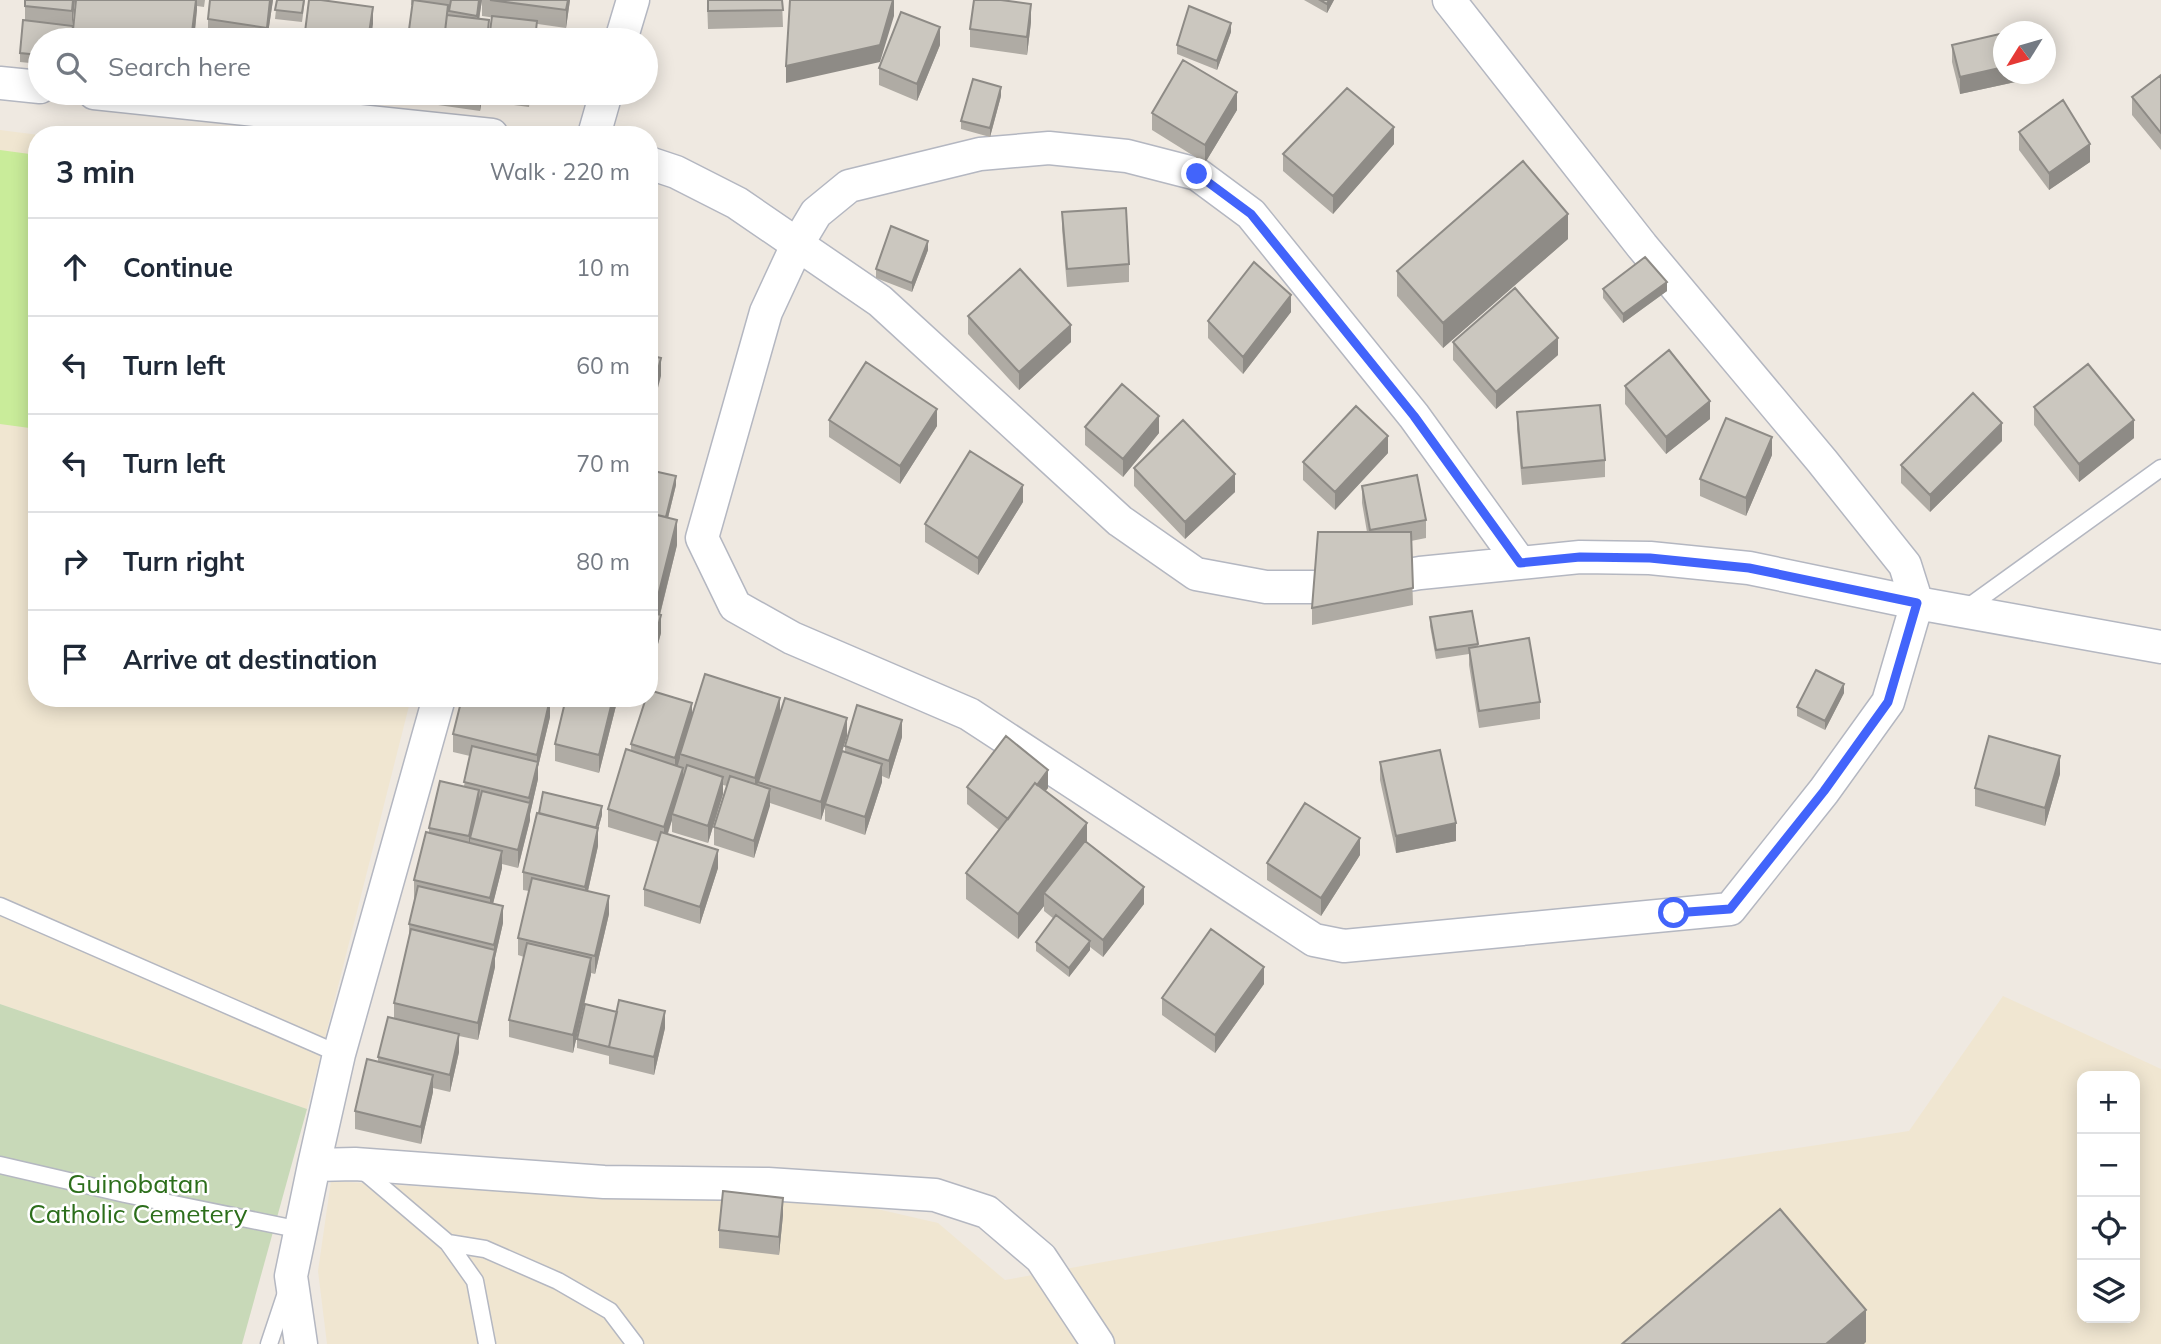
<!DOCTYPE html>
<html lang="en">
<head>
<meta charset="utf-8">
<style>
	body { margin:0; font-family:Mulish,sans-serif; background:#f2f2f3; color:#1f2937 }
	.controls { position:absolute; right:21px; bottom:21px; display:grid; overflow:hidden; border-radius:14px; box-shadow:0 4px 18px #0003 }
	.controls button { width:63px; height:63px; display:grid; place-items:center; padding:0; border:0; border-bottom:2px solid #e0e1e3; background:#fff; color:#1f2937; font:35px sans-serif }
	.compass { position:absolute; left:1993px; top:21px; width:63px; height:63px; border-radius:50%; background:#fff; box-shadow:0 4px 18px #0003; rotate:233deg }
	.stop { position:absolute; width:21px; height:21px; margin:-16px; border:5px solid #4264fb; border-radius:50%; background:#fff }
	.stop.end { background:#4264fb; border-color:#fff; box-shadow:0 2px 7px #0008 }
	.list { margin:0; padding:0; list-style:none }
	h2 { display:flex; justify-content:space-between; align-items:center; height:91px; margin:0; padding:0 28px; font-size:30px }
	h2 small { font-size:23px; font-weight:400; color:#747a83 }
	.list li { display:grid; grid-template-columns:46px 1fr auto; gap:21px; align-items:center; box-sizing:border-box; height:98px; padding:0 28px; border-top:2px solid #e0e1e3 }
	.list b { display:block; font-size:26px; white-space:nowrap }
	.list em { font-size:23px; font-style:normal; color:#747a83 }
	.icon { flex:none; width:38px; height:38px; fill:none; stroke:currentColor; stroke-width:2; stroke-linecap:round; stroke-linejoin:round }
	.map { position:relative; flex:none; width:2161px; height:1344px; overflow:hidden }
	.search { position:absolute; background:#fff; box-shadow:0 4px 18px #0003; left:28px; top:28px; width:630px; height:77px; display:flex; align-items:center; gap:18px; box-sizing:border-box; padding:0 24px; border-radius:38px; color:#747a83; font-size:26px }
	.panel { position:absolute; background:#fff; box-shadow:0 4px 18px #0003; left:28px; top:126px; width:630px; height:581px; border-radius:28px }
	.map>svg:first-child { display:block }
	.education { fill:#f0e6d1; fill-rule:evenodd }
	.cemetery { fill:#c8d9b8 }
	.pitch { fill:#c9ec9a }
	.lines { fill:none; stroke-linecap:round; stroke-linejoin:round }
	.lane-casing { stroke:#b4b7c1; stroke-width:19 }
	.street-casing { stroke:#b4b7c1; stroke-width:35 }
	.lane { stroke:#fff; stroke-width:16 }
	.street { stroke:#fff; stroke-width:32 }
	.wall { fill:#afaba4 }
	.shaded-wall { fill:#8e8b86 }
	.building { fill:#cbc7bf; stroke:#8e8b86; stroke-width:2 }
	.route { stroke:#4264fb; stroke-width:9 }
	.labels { text-anchor:middle; stroke-width:5; stroke-linejoin:round; paint-order:stroke }
	.park-label { font-size:26px; fill:#2c6e1b; stroke:#fff }
</style>
</head>
<body>
<div class="map">
<svg width="2161" height="1344" viewBox="0 0 2161 1344">
	<rect width="100%" height="100%" fill="#efe9e1"/>
	<!-- education -->
	<path class="education" d="M0,130l39,5h-2v563h374l-104,411 -307,-105z
		M2003,996l158,73v275h-1834l-9,-73 13,-90 211,13 296,6 100,23 67,57 378,-69 526,-80zM2082,1076h53v242h-53z"/>
	<!-- cemetery -->
	<path class="cemetery" d="M0,1004l307,105 -65,235h-242z"/>
	<!-- pitch -->
	<path class="pitch" d="M0,150l37,5v274l-37,-5z"/>
	<g class="lines">
		<defs>
			<path id="lane" d="M1964,610l197,-142
				M0,906l339,148
				M0,1165l125,29 176,36
				M361,1169l87,74 27,38 12,63
				M448,1243l37,6 73,32 52,30 25,33
				M269,1344l18,-54"/>
			<path id="street" d="M1449,0l193,246 180,215 83,104 12,38 -29,99 -64,89 -94,118 -386,37 -30,-6 -345,-226 -177,-76 -57,-32 -33,-68 64,-226 32,-69 18,-30 33,-27 131,-32 69,-6 78,8 70,18 54,40 163,202 106,147
				M621,40l12,-40
				M0,83l40,4
				M94,93l398,42
				M594,135l12,-42
				M649,163l27,9 61,31 143,98 240,220 76,53 70,13h72l82,-14 160,-16 70,1 99,10 168,35 244,44
				M314,1165l41,-1 249,18 164,2 167,11 52,17 54,46 57,86
				M301,1344l-10,-68 23,-111 25,-111 100,-356"/>
		</defs>
		<!-- lane casing -->
		<use href="#lane" class="lane-casing"/>
		<!-- street casing -->
		<use href="#street" class="street-casing"/>
		<!-- lane -->
		<use href="#lane" class="lane"/>
		<!-- street -->
		<use href="#street" class="street"/>
	</g>
	<!-- wall -->
	<path class="wall" d="M25,0h50l-3,25 -32,15v24l-20,-2v-9l5,-32z
		M76,0h129l-1,7 -7,-1 -3,34h-122z
		M273,0l-6,40h-37l-22,-3v-18z
		M277,0h28l-3,22 -27,-3z
		M411,0h71l-3,19 10,21h-82h1l4,-35h-1z
		M482,0h88l-4,28 -84,-12z
		M707,0h75l1,27 -75,2z
		M1304,0h30l-7,13z
		M1031,22l-4,33 -57,-8v-18z
		M1231,32l-14,38 -40,-16v-9z
		M940,45l-23,56 -38,-16v-17z
		M1952,45l68,29v7l-60,13 -8,-32z
		M2161,75v75l-29,-35v-18z
		M378,93h22l-1,3z
		M401,93h36l-2,11 -34,-5z
		M438,93h45l-3,18 -42,-6z
		M484,93h47l-2,14 -45,-6z
		M1001,96l-11,41 -29,-8v-8z
		M1237,110l-32,53 -53,-33v-17z
		M2019,132l71,30 -41,28 -30,-40z
		M1394,144l-61,70 -50,-43v-17z
		M1062,212l67,52v18l-62,5 -5,-58z
		M1568,239l-125,109 -46,-52v-25z
		M928,250l-16,42 -36,-14v-9z
		M1603,289l64,2 -44,32 -20,-25z
		M1291,312l-48,62 -35,-36v-17z
		M968,316l103,26 -52,48 -51,-56z
		M1453,342l105,13 -62,54 -43,-49z
		M1625,386l85,33 -44,35 -41,-50z
		M2034,407l100,31 -55,44 -45,-57z
		M1517,412l88,48v17l-83,8 -5,-56z
		M829,420l108,6 -37,58 -71,-47z
		M1085,427l74,6 -36,44 -38,-32z
		M2002,441l-72,71 -29,-29v-18z
		M1388,453l-53,57 -32,-30v-18z
		M1772,455l-26,61 -46,-20v-17z
		M1134,468l101,24 -50,47 -51,-53z
		M649,470l27,15 -8,33 9,27 -17,70 1,18 -12,44z
		M1362,486l64,34v18l-15,3 2,64 -101,20v-17l55,-76 -5,-29z
		M1023,502l-45,73 -53,-33v-18z
		M1430,617l48,27v3l62,55v17l-61,9 -10,-63v-11l-33,5 -6,-33z
		M1844,693l-19,37 -28,-14v-9z
		M618,698l-19,75 -44,-12v-17z
		M780,714l67,22 -5,15 3,1v-6l57,-9 -13,42 -7,-3v6l-17,53 -40,-14v-14l-4,13 -51,-17 -16,55 -40,-13v-18l13,-41 -4,-1v9l-15,49 -36,-11v-12l-4,14 50,34 -18,56 -56,-18v-17l14,-47 -50,-15v-18l23,-58v-7l61,-29z
		M550,717l-12,50v12l-8,35v6l-12,48 -16,-4v4l-9,35 10,20 -8,35v9l-17,73 -19,-4v16l-9,40 -17,-4v4l-12,52 -66,-15v-18l23,-50v-4l16,-38v-16l15,-65v-14l6,-26h-1v-18l15,-47v-5l35,-42 6,-30 -17,-4v-18z
		M1380,762l76,79 -60,12 -16,-73z
		M2060,774l-15,52 -70,-20v-18z
		M967,787l81,1 -3,3 42,52 57,61 -41,53 -13,-10v3l-21,27 -33,-26v-9l18,-23 -10,-8v-5l-26,33 -52,-40v-26l33,-43 -32,-26z
		M602,815l-4,14v17l-10,45 21,23 -14,60 -4,-1 -18,80 -64,-16v-17l15,-63 -6,-2v-17l11,-47 -6,-1v-18z
		M1360,855l-39,61 -54,-36v-17z
		M1264,984l-49,69 -53,-38v-17z
		M665,1028l-11,47 -45,-11v-8l-32,-8v-9z
		M783,1215l-4,40 -60,-7v-18z"/>
	<!-- shaded-wall -->
	<path class="shaded-wall" d="M73,0h2l-3,29v-18z
		M196,0h1v10l-3,30h-3z
		M270,0h3l-6,40v-12z
		M479,0h3l-5,33v-17z
		M568,0h2l-4,28v-18z
		M894,0v16l-14,46 -94,21v-17z
		M1329,0h5l-7,13v-9z
		M1031,4v18l-4,33v-18z
		M373,7v17l-2,16h-3z
		M1231,23v9l-14,38v-9z
		M940,27v18l-23,56v-17z
		M2004,67v7h16v7l-60,13v-17z
		M1001,87v9l-11,41v-9z
		M1237,92v18l-32,53v-18z
		M480,93h3l-3,18z
		M1394,127v17l-61,70v-18z
		M2090,144v18l-41,28v-17z
		M1568,214v25l-125,109v-25z
		M928,241v9l-16,42v-9z
		M1667,282v9l-44,32v-9z
		M1291,295v17l-48,62v-17z
		M1071,325v17l-52,48v-18z
		M1558,338v17l-62,54v-17z
		M661,358v18l-12,47v-18z
		M1710,401v18l-44,35v-17z
		M937,409v17l-37,58v-18z
		M1159,416v17l-36,44v-18z
		M2134,420v18l-55,44v-18z
		M2002,423v18l-72,71v-17z
		M1388,436v17l-53,57v-18z
		M1772,437v18l-26,61v-18z
		M1235,474v18l-50,47v-17z
		M676,476v9l-11,45v-9z
		M1023,485v17l-45,73v-17z
		M677,520v25l-21,85v-26z
		M661,615v18l-12,44v-17z
		M1844,684v9l-19,37v-9z
		M613,698h5l-19,75v-18z
		M780,698v18l-22,66 -3,13v-17z
		M550,699v18l-12,50v12l-8,35v6l-12,48v-18l19,-83v-12z
		M692,703v18l-12,33v4l-5,17v-17z
		M847,718v18l-26,84v-18z
		M902,720v17l-13,42v-18z
		M2060,756v18l-15,52v-18z
		M882,764v18l-17,53v-18z
		M683,768v18l-11,28v6l-8,24v-17z
		M1048,770v18l-40,49v-17z
		M723,777v17l-15,49v-17z
		M770,789v17l-16,52v-17z
		M479,790v17l-9,31v9l-1,7v-18z
		M602,806v9l-4,14v17l-13,58v-17z
		M1087,823v26l-43,44v13l-26,33v-25z
		M1456,823v18l-60,12v-17z
		M1360,838v17l-39,61v-18z
		M718,850v18l-18,56v-17z
		M502,851v17l-12,48v-18z
		M1144,887v17l-41,53v-17z
		M609,896v18l-14,60v-18z
		M503,906v17l-8,35v9l-17,73v-17l16,-68v-10z
		M1090,941v9l-21,27v-9z
		M591,958v17l-18,78v-18z
		M1264,967v17l-49,69v-18z
		M665,1011v17l-11,47v-18z
		M459,1034v18l-9,40v-17z
		M433,1075v17l-12,52v-17z
		M783,1198v17l-4,40v-18z
		M1866,1310v32l-2,2h-38z"/>
	<!-- building -->
	<path class="building" d="M25,0h48l-1,11 -47,-5z
		M76,0h120l-5,40h-119z
		M210,0h60l-3,28 -59,-9z
		M277,0h27l-2,13 -27,-3z
		M309,0h12l52,7 -5,33h-64z
		M413,0l35,5 -4,35 -36,-3z
		M451,0h28l-2,16 -28,-5z
		M490,0h78l-2,10z
		M708,0h74l1,10 -75,1z
		M790,0h103l-13,45 -94,21z
		M974,0h27l30,4 -4,33 -57,-8z
		M1320,0h9l-2,4z
		M1189,6l42,17 -14,38 -40,-16z
		M901,12l39,15 -23,57 -38,-16z
		M447,15l42,5 -2,20h-43z
		M492,16l45,5 -2,19h-46z
		M23,20l50,6 -2,14h-31v15l-20,-2z
		M2004,33v34l-44,10 -8,-32z
		M373,37l25,3h-25z
		M1183,60l54,32 -32,53 -53,-32z
		M2161,75v58l-29,-36z
		M973,79l28,8 -11,41 -29,-7z
		M1347,88l47,39 -61,69 -50,-42z
		M420,93h16l-1,2z
		M2063,100l27,44 -41,29 -30,-41z
		M1523,161l45,53 -125,109 -46,-52z
		M1126,208l3,56 -62,5 -5,-57z
		M891,226l37,15 -16,42 -36,-14z
		M1645,257l22,25 -44,32 -20,-25z
		M1254,262l37,33 -48,62 -35,-36z
		M1020,269l51,56 -52,47 -51,-56z
		M1515,288l43,50 -62,54 -43,-50z
		M1669,350l41,51 -44,36 -41,-51z
		M649,355l12,3 -12,47z
		M866,362l71,47 -37,57 -71,-46z
		M2088,364l46,56 -55,44 -45,-57z
		M1122,384l37,32 -36,43 -38,-32z
		M1973,393l29,30 -72,72 -29,-30z
		M1600,405l5,55 -83,8 -5,-56z
		M1356,406l32,30 -53,56 -32,-30z
		M1726,418l46,19 -26,61 -46,-19z
		M1183,420l52,54 -50,48 -51,-54z
		M970,451l53,34 -45,73 -53,-34z
		M649,470l27,6 -10,41 -17,-4z
		M1417,475l9,45 -56,10 -8,-44z
		M649,513l28,7 -21,84 -7,-2z
		M1318,532h93l2,56 -101,20z
		M1472,611l6,33 -42,6 -6,-33z
		M649,612l12,3 -12,45z
		M1529,638l11,64 -61,9 -10,-63z
		M1816,670l28,14 -19,37 -28,-14z
		M705,674l75,24 -25,80 -75,-24z
		M649,690l43,13 -17,55 -44,-14 15,-46h3z
		M462,698l88,1 -13,56 -84,-21z
		M566,698h47l-14,57 -44,-11z
		M785,698l62,20 -26,84 -63,-20z
		M857,705l45,15 -13,41 -44,-15z
		M1006,736l42,34 -11,15 -2,-2 -27,36 -41,-32z
		M1989,736l71,20 -15,52 -70,-20z
		M472,746l66,16 -9,36 -65,-16z
		M626,749l57,19 -19,59 -56,-18z
		M1440,750l16,73 -60,13 -16,-74z
		M842,751l40,13 -17,53 -40,-13z
		M687,765l36,12 -15,49 -36,-12z
		M730,776l40,13 -16,52 -40,-14z
		M440,781l39,9 -10,46 -40,-8z
		M1035,783l52,40 -69,91 -52,-41z
		M482,791l48,12 -12,47 -48,-12z
		M543,792l59,14 -6,22 -57,-15z
		M1305,803l55,35 -39,60 -54,-35z
		M537,813l61,15 -13,59 -62,-15z
		M426,832l76,19 -12,47 -76,-18z
		M661,832l57,18 -18,57 -56,-18z
		M1085,841l59,46 -41,53 -59,-47z
		M532,878l77,18 -14,60 -77,-18z
		M418,886l85,20 -9,39 -85,-21z
		M1056,915l34,26 -21,27 -33,-26z
		M411,929l84,21 -17,73 -84,-20z
		M1211,929l53,38 -49,68 -53,-37z
		M527,943l64,15 -18,77 -64,-15z
		M619,1000l46,11 -11,46 -45,-10z
		M585,1004l32,8 -8,35 -32,-8z
		M388,1017l71,17 -9,41 -72,-18z
		M367,1059l66,16 -12,52 -66,-16z
		M723,1191l60,7 -4,39 -60,-7z
		M1780,1209l86,101 -40,34h-204z"/>
	<g class="lines">
		<!-- route -->
		<path class="route" d="M1197,174l54,40 163,202 106,147 60,-6 70,1 99,10 168,35 -29,99 -64,89 -94,118 -56,4"/>
	</g>
	<g class="labels">
		<!-- park labels -->
		<g class="park-label">
			<text x="138" y="1193">Guinobatan<tspan x="138" dy="30">Catholic Cemetery</tspan></text>
		</g>
	</g>
</svg>
<div class="controls">
<button>+</button>
<button>−</button>
<button><svg class="icon" aria-label="locate" viewBox="0 0 24 24"><circle cx="12" cy="12" r="6"/><path d="M12 2v4M12 18v4M2 12h4M18 12h4"/></svg></button>
<button><svg class="icon" aria-label="layers" viewBox="0 0 24 24"><path d="M12 4l9 5-9 5-9-5zM3 14l9 5 9-5"/></svg></button>
</div>
<svg class="compass" viewBox="-18 -18 36 36"><path d="M0-13l5 13h-10z" fill="#e53935"/><path d="M0 13l5-13h-10z" fill="#747a83"/></svg>
<div class="stop" style="left:1674px;top:913px"></div>
<div class="stop end" style="left:1197px;top:174px"></div>
<div class="search"><svg class="icon" aria-label="search" viewBox="0 0 24 24"><circle cx="10" cy="10" r="6"/><path d="M15 15l6 6"/></svg>Search here</div>
<section class="panel">
<h2>3 min<small>Walk · 220 m</small></h2>
<ul class="list">
<li><svg class="icon" aria-label="ahead" viewBox="0 0 24 24"><path d="M12 20V5M6 11l6-6 6 6"/></svg><div><b>Continue</b></div><em>10 m</em></li>
<li><svg class="icon" aria-label="left" viewBox="0 0 24 24"><path d="M17 20v-9H6M10 6l-5 5 5 5"/></svg><div><b>Turn left</b></div><em>60 m</em></li>
<li><svg class="icon" aria-label="left" viewBox="0 0 24 24"><path d="M17 20v-9H6M10 6l-5 5 5 5"/></svg><div><b>Turn left</b></div><em>70 m</em></li>
<li><svg class="icon" aria-label="right" viewBox="0 0 24 24"><path d="M7 20v-9h11M14 6l5 5-5 5"/></svg><div><b>Turn right</b></div><em>80 m</em></li>
<li><svg class="icon" aria-label="arrive" viewBox="0 0 24 24"><path d="M6 21V4h12l-3 4 3 4H6"/></svg><div><b>Arrive at destination</b></div></li>
</ul>
</section>
</div>
</body>
</html>
